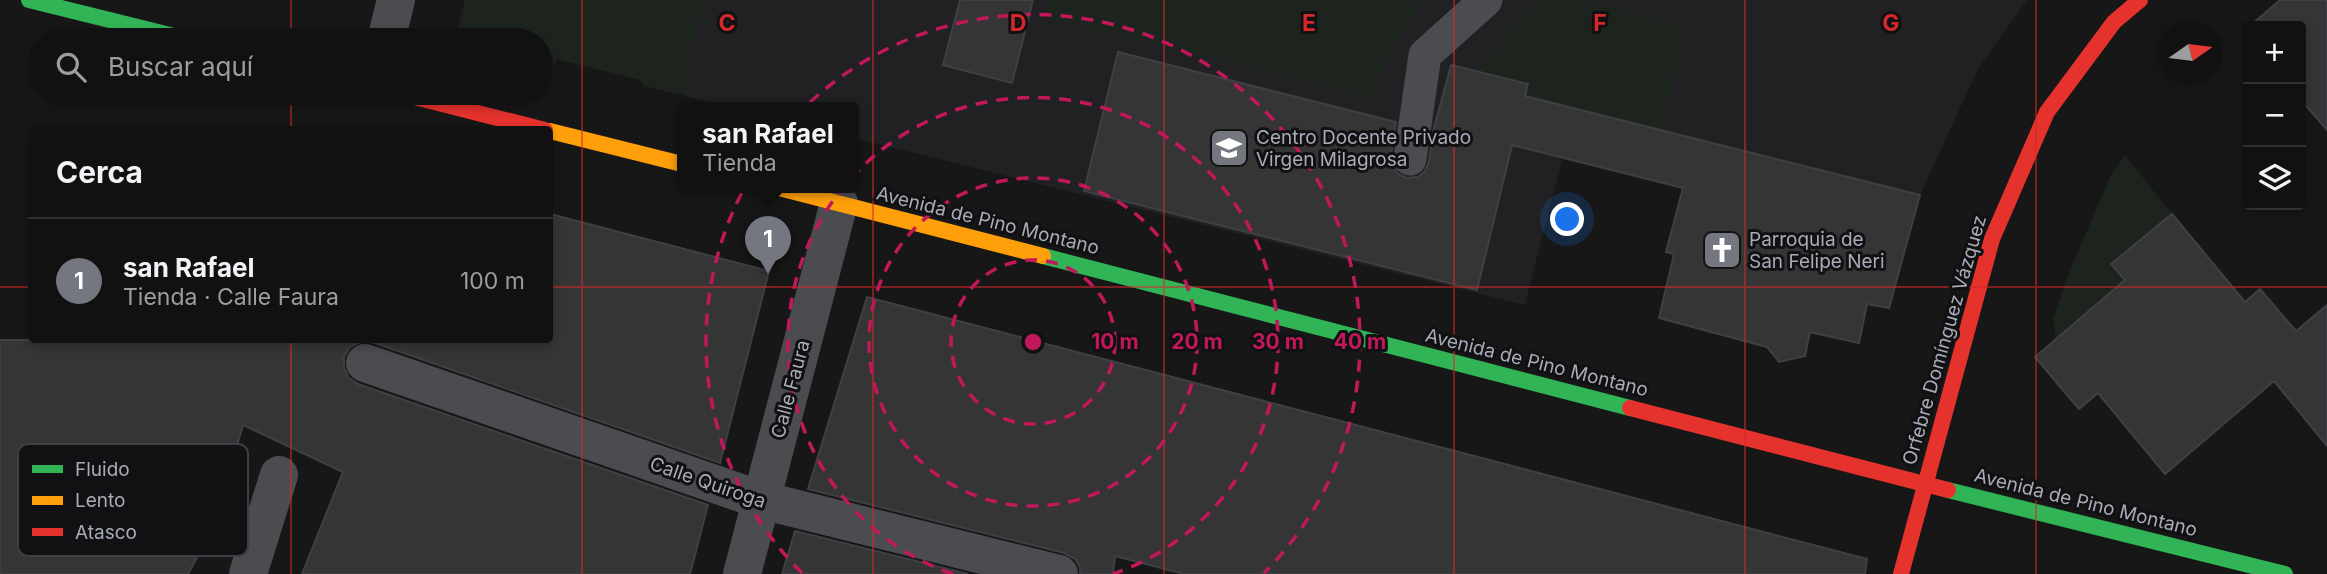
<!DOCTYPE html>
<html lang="es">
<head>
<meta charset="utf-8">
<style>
	body { margin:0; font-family:Inter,sans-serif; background:#1a1a1a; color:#f1f3f6 }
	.controls { position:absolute; right:21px; top:21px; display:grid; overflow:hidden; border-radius:7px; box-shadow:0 4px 10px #0003 }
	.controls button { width:63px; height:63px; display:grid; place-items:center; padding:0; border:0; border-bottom:2px solid #303131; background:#111; color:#f1f3f6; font:35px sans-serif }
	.compass { position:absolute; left:2159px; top:21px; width:63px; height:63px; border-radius:50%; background:#111; box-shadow:0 4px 10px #0003; rotate:76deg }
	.you { position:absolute; left:1568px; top:220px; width:24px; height:24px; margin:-18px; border:5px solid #fff; border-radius:50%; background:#1a73e8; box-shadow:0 0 0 10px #1a73e833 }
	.badge { display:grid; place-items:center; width:46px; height:46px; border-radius:50%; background:#757780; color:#fff; font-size:23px; font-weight:700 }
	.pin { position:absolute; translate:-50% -58px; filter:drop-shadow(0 2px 4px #0008) }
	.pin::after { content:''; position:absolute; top:37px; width:24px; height:21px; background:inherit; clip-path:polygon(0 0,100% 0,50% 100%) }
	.popup { position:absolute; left:677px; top:102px; width:182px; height:91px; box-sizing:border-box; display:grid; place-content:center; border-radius:7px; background:#111; filter:drop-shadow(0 2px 5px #0005); font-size:23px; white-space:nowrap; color:#9c9d9f }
	.popup b { font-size:26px; color:#f1f3f6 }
	.popup::after { content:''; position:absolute; left:50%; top:100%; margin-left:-14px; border:14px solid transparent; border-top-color:#111 }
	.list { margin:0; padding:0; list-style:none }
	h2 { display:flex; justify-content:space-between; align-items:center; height:91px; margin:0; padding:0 28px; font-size:30px }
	h2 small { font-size:23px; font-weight:400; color:#9c9d9f }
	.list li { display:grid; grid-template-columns:46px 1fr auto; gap:21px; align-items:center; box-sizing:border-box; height:126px; padding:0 28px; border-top:2px solid #303131 }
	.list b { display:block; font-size:26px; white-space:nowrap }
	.list p { margin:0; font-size:23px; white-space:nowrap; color:#9c9d9f }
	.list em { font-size:23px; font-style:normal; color:#9c9d9f }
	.icon { flex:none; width:38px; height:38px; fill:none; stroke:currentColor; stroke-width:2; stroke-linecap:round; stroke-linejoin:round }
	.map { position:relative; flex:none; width:2327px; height:574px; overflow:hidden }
	.search { position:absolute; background:#111; box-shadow:0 4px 10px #0003; left:28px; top:28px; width:525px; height:77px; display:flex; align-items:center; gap:18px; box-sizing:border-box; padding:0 24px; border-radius:38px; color:#9c9d9f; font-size:26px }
	.panel { position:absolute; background:#111; box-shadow:0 4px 10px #0003; left:28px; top:126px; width:525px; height:217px; border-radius:7px }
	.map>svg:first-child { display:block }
	.built { fill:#212123 }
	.green { fill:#1d241e }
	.building { fill:#353536; stroke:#3f4043; stroke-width:2 }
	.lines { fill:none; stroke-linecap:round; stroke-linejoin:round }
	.lane { stroke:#4b4c50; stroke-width:33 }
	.street { stroke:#4b4c50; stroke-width:38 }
	.fast { stroke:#30b455; stroke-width:16 }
	.slow { stroke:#ff9f0a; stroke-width:16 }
	.jam { stroke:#e5322d; stroke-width:16 }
	.grid { fill:none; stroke:#d62828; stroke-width:2; stroke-opacity:0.55 }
	.ring { fill:none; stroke:#c2185b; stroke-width:3.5; stroke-dasharray:12 9 }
	.labels { text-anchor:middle; stroke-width:6; stroke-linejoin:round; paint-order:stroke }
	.poi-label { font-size:19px; fill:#a8abb8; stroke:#111113; text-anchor:start }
	.street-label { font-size:19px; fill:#a8abb8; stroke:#111113 }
	.key { fill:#111113; stroke:#3e3f45; stroke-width:2 }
	.key-label { font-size:19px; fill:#a8abb8 }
	.grid-label { font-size:23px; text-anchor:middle; font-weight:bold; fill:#d62828; stroke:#111113; stroke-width:6; stroke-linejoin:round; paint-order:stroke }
	.centre { fill:#c2185b; stroke:#111113; stroke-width:3.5 }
	.ring-label { font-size:21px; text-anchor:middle; font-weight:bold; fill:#c2185b; stroke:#111113; stroke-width:6; stroke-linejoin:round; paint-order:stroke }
</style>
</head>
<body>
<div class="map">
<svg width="2327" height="574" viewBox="0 0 2327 574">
	<rect width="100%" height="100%" fill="#171717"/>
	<!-- built -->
	<path class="built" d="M703,0h1324l-49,69 -58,126 -345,-87 -50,197 -671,-167v-30h-122l-50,-13z"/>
	<!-- green -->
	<path class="green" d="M465,0h238l-21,95 -38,-9 -4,-6 -83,-21 -7,23 -9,-2v-40h-56l-28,-7z
		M1050,0h372l-38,65 -7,33 -331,-80z
		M1534,0h45l108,26 -25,104 -87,-22 -56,11 9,-35 -49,-13z
		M2125,155l47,59 -61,50 14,16 -69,59 -3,-21 19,-53 39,-90z"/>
	<!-- building -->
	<path class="building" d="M960,0h73l-21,83 -69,-18z
		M2280,0h47v130l-26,-30v-74h-51z
		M1118,52l278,70 -5,34 1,9 6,9 9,4 11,-1 7,-6 4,-9 4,-30 18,-67 77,19 -3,12 395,99 -31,113 -22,-4 -8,39 -49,-11 -5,24 -26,6 -12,-15 -108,-29 15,-64 -8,-2 17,-64 -171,-43 -35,145 -393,-99z
		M550,214l219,57 -49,192 -348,-121h-12l-10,5 -6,10v11l5,10 9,6 350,121 -18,69h-388l41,-102 -100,-47 -30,103 -25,46h-188v-234h550z
		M2172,214l73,88 15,-13 36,42 31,-26v141l-53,-65 -109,93 -67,-81 -19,16 -44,-52 90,-77 -14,-16z
		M867,297l1000,262 -2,15h-681l-69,-18 -2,18h-33v-7l-5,-8 -11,-6 -256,-64z
		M795,531l173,43h-186z"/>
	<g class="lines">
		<!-- lane -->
		<path class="lane" d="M1410,159l15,-104 61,-55"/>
		<!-- street -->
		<path class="street" d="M386,40l10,-40
			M365,363l396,137 298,74
			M248,574l31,-99
			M742,574l97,-371"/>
		<!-- fast -->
		<path class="fast" d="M29,0l161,40
			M1043,256l587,152
			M1948,490l337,84"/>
		<!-- slow -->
		<path class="slow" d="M550,131l132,33
			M779,188l264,68"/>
		<!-- jam -->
		<path class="jam" d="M399,93l146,37
			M1630,408l318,82
			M1901,574l91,-335 55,-127 67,-90 26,-22"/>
	</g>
	<!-- grid -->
	<path class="grid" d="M291,0v40M582,0v574M873,0v574M1164,0v574M1454,0v574M1745,0v574M2036,0v574M291,93v37M0,287h32M550,287h1777M291,340v234"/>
	<!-- distance rings -->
	<g class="ring">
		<circle cx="1033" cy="342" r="82"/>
		<circle cx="1033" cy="342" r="164"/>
		<path d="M953 574A245 245 0 1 1 1113 574"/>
		<path d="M802 573A327 327 0 1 1 1264 573"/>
	</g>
	<!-- icons -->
	<defs>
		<symbol id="school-square" viewBox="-11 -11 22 22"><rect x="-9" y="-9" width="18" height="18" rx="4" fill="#757780" stroke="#111113"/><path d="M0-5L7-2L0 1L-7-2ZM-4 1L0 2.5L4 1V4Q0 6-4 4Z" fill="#fff"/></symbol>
		<symbol id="church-square" viewBox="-11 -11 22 22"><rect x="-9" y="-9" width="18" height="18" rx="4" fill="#757780" stroke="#111113"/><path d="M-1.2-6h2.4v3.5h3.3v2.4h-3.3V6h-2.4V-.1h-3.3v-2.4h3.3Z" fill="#fff"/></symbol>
	</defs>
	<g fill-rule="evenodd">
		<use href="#school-square" x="1207" y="126" width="44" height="44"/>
		<use href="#church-square" x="1700" y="228" width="44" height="44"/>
	</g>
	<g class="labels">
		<!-- poi labels -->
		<g class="poi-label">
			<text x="1256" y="144">Centro Docente Privado<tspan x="1256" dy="22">Virgen Milagrosa</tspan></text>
			<text x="1749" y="246">Parroquia de<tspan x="1749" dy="22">San Felipe Neri</tspan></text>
		</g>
		<!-- street labels -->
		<g class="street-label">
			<text transform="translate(988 220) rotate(14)" y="7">Avenida de Pino Montano</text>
			<text transform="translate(1944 340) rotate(-74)" y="7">Orfebre Domínguez Vázquez</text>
			<text transform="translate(1537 362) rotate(14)" y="7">Avenida de Pino Montano</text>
			<text transform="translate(790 389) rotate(-75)" y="7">Calle Faura</text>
			<text transform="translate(708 482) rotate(19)" y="7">Calle Quiroga</text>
			<text transform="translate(2086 502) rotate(14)" y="7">Avenida de Pino Montano</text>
		</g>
	</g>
	<!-- legend -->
	<rect x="18" y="444" width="230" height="112" rx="10" class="key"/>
	<rect x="32" y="465" width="31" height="8" fill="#30b455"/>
	<rect x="32" y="496" width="31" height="9" fill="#ff9f0a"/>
	<rect x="32" y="528" width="31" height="8" fill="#e5322d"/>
	<g class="key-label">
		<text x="75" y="476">Fluido</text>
		<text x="75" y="507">Lento</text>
		<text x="75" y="539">Atasco</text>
	</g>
	<g class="grid-label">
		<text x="727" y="31">C</text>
		<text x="1018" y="31">D</text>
		<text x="1309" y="31">E</text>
		<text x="1600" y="31">F</text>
		<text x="1891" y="31">G</text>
	</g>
	<circle cx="1033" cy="342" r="10" class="centre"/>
	<g class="ring-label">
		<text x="1115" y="349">10 m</text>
		<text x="1197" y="349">20 m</text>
		<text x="1278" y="349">30 m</text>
		<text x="1360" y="349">40 m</text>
	</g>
</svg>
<div class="controls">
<button>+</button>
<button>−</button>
<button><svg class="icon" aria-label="layers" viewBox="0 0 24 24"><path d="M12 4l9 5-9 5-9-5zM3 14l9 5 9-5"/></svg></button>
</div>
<svg class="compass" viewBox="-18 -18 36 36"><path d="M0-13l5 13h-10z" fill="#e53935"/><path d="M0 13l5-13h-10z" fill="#9c9d9f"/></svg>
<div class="you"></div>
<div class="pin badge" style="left:768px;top:274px">1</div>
<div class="popup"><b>san Rafael</b>Tienda</div>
<div class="search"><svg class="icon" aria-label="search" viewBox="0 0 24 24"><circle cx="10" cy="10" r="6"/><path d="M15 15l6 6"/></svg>Buscar aquí</div>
<section class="panel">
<h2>Cerca<small></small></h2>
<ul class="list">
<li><span class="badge">1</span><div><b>san Rafael</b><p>Tienda · Calle Faura</p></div><em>100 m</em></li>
</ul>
</section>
</div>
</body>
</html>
